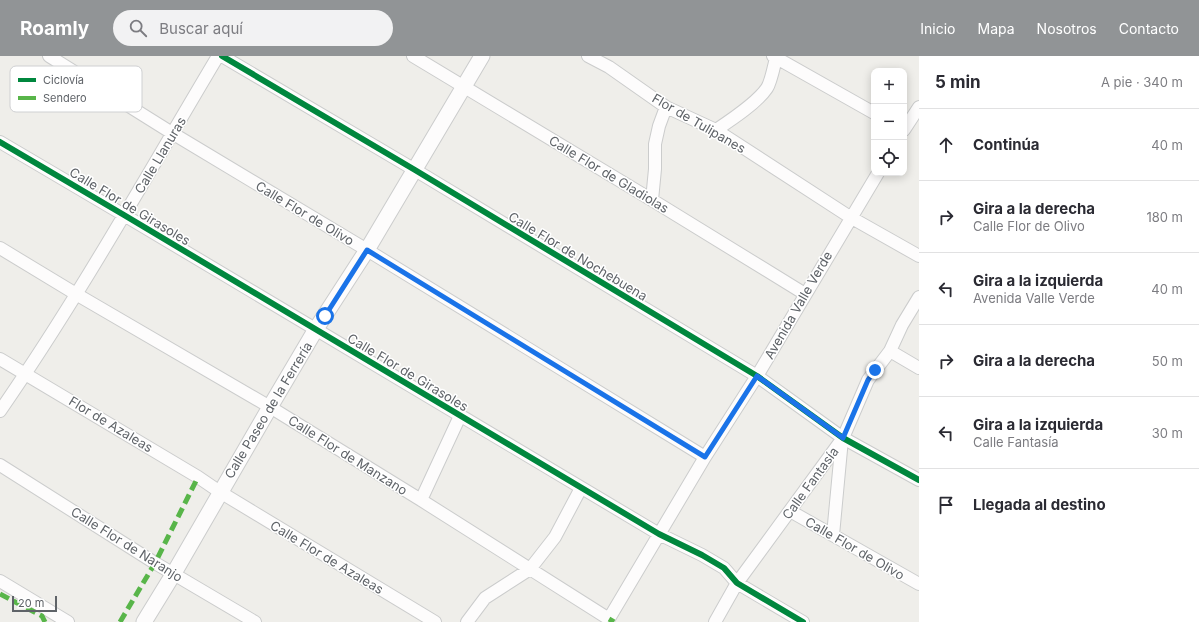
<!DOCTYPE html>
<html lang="es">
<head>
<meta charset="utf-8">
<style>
	body { margin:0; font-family:Inter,sans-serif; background:#f2f2f3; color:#2b2b33 }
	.controls { position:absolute; right:12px; top:12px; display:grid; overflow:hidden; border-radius:8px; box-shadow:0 2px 10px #0003 }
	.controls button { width:36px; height:36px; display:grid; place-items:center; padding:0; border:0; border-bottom:1px solid #e1e1e2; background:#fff; color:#2b2b33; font:20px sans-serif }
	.scale { position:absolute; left:12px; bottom:10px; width:45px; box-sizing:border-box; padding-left:4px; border:2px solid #5f6368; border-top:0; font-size:11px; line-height:14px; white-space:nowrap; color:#5f6368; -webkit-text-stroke:3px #fff; paint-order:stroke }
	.stop { position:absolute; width:12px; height:12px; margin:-9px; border:3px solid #1a73e8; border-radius:50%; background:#fff }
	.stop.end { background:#1a73e8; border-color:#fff; box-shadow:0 1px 4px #0008 }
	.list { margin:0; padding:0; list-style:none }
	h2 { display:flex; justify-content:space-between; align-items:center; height:52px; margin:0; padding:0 16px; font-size:17px }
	h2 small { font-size:13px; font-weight:400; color:#7c7c81 }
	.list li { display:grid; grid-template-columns:26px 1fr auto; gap:12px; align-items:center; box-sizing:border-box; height:72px; padding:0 16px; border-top:1px solid #e1e1e2 }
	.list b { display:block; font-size:15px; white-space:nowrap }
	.list p { margin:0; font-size:13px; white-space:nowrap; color:#7c7c81 }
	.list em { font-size:13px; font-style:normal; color:#7c7c81 }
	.icon { flex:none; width:22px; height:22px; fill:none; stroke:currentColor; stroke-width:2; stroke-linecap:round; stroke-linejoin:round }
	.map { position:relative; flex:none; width:919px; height:566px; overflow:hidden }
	header { display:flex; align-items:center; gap:24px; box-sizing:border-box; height:56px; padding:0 20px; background:#919496; color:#fff }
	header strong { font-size:19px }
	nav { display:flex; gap:22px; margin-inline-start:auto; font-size:14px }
	.search { width:280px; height:36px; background:#f2f2f3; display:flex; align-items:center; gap:10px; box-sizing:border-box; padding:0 14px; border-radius:22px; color:#7c7c81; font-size:15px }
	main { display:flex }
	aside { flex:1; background:#fff }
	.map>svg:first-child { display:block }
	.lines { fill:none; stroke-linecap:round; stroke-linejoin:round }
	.minor-casing { stroke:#cbcccc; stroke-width:14 }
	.tertiary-casing { stroke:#cbcccc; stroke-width:17 }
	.minor { stroke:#fdfcfc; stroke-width:12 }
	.tertiary { stroke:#fdfcfc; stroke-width:15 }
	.quiet { stroke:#58b549; stroke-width:5; stroke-dasharray:10 5; stroke-linecap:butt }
	.cycleway-casing { stroke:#fff; stroke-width:8 }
	.cycleway { stroke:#00873e; stroke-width:6 }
	.route { stroke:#1a73e8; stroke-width:5 }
	.labels { text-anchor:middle; stroke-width:3; stroke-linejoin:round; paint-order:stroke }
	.street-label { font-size:13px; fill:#5f6368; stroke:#fff }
	.key { fill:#fff; stroke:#cfd0d2; stroke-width:1 }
	.key-label { font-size:11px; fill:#5f6368 }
</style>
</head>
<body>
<header>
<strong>Roamly</strong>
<div class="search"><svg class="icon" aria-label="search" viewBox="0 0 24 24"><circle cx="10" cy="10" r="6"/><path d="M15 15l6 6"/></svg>Buscar aquí</div>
<nav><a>Inicio</a><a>Mapa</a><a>Nosotros</a><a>Contacto</a></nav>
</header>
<main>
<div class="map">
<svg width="919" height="566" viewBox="0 0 919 566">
	<rect width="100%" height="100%" fill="#efeeea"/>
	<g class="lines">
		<defs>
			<path id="minor" d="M49,0l123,77 195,117 338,207
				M222,0l193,114 342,206 86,62 76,42
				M413,0l239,144 153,94
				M588,0l21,11 57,40 50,23 134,87 69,39
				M773,0l101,57
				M716,74c15,-10 41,-27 51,-42 4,-6 7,-22 9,-30
				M904,74l15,-23
				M0,86l124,73 535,319 43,21 22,13 13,15 66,39
				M652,144l3,-31v-25l4,-18 7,-19
				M0,192l76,46 194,113 151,93 188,119
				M890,295l29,17
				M0,303l198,118 22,15 215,130
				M0,355c79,-114 147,-236 218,-355
				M0,409l155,98 100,59
				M421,444l39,-84
				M790,455l129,73
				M833,479l9,-96
				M0,525l68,41
				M467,566l18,-24 45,-29 25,-32 26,-49
				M607,566l98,-165 52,-81 121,-203
				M715,566l22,-39 106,-145 25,-58 22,-29 12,-26 17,-28"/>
			<path id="tertiary" d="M144,566l30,-49 96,-166 46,-78 51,-79 115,-194"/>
		</defs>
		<!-- minor casing -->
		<use href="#minor" class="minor-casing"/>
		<!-- tertiary casing -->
		<use href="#tertiary" class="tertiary-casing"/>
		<!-- minor -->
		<use href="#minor" class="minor"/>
		<!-- tertiary -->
		<use href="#tertiary" class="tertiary"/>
		<!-- quiet -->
		<path class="quiet" d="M0,538l42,22 3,6
			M609,563l5,3
			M120,566l35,-59 43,-86"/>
		<defs>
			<path id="cycleway" d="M222,0l193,114 342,206 86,62 76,42
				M0,86l124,73 535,319 43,21 22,13 13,15 66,39"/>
		</defs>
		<!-- cycleway casing -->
		<use href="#cycleway" class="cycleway-casing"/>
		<!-- cycleway -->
		<use href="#cycleway" class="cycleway"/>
	</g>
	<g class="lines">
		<!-- route -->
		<path class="route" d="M325,260l42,-66 338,207 52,-81 86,62 25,-58 7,-10"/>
	</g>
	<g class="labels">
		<!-- street labels -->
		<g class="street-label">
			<text transform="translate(699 67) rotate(30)" y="5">Flor de Tulipanes</text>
			<text transform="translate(160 99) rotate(-59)" y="5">Calle Llanuras</text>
			<text transform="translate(609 118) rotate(31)" y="5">Calle Flor de Gladiolas</text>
			<text transform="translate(130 150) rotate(31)" y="5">Calle Flor de Girasoles</text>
			<text transform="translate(305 157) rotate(31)" y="5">Calle Flor de Olivo</text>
			<text transform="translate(578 200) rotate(31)" y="5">Calle Flor de Nochebuena</text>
			<text transform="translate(798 249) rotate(-60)" y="5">Avenida Valle Verde</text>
			<text transform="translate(408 316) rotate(31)" y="5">Calle Flor de Girasoles</text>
			<text transform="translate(268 354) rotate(-59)" y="5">Calle Paseo de la Ferrería</text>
			<text transform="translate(111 368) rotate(31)" y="5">Flor de Azaleas</text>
			<text transform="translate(348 399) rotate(32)" y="5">Calle Flor de Manzano</text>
			<text transform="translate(810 427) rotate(-54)" y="5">Calle Fantasía</text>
			<text transform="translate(127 488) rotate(32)" y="5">Calle Flor de Naranjo</text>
			<text transform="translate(855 492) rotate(30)" y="5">Calle Flor de Olivo</text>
			<text transform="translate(327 501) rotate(31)" y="5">Calle Flor de Azaleas</text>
		</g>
	</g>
	<!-- legend -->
	<rect x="10" y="10" width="132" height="46" rx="6" class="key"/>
	<rect x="18" y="22" width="18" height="4" fill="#00873e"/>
	<rect x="18" y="40" width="18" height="4" fill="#58b549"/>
	<g class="key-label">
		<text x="43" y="28">Ciclovía</text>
		<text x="43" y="46">Sendero</text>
	</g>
</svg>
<div class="controls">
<button>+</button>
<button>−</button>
<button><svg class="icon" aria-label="locate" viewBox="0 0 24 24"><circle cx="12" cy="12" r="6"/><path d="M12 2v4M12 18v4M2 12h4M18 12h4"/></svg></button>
</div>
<div class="scale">20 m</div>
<div class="stop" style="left:325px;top:260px"></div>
<div class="stop end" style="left:875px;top:314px"></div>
</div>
<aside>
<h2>5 min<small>A pie · 340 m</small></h2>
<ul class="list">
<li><svg class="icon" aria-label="ahead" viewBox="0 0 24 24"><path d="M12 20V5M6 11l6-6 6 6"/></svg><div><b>Continúa</b></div><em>40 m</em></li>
<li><svg class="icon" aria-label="right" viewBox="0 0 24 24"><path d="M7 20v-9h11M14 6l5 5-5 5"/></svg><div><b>Gira a la derecha</b><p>Calle Flor de Olivo</p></div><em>180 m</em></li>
<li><svg class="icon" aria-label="left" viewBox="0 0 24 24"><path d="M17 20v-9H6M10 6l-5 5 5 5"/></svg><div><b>Gira a la izquierda</b><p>Avenida Valle Verde</p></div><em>40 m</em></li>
<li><svg class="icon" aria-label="right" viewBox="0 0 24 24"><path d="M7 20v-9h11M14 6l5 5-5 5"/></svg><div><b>Gira a la derecha</b></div><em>50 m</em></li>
<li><svg class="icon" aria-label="left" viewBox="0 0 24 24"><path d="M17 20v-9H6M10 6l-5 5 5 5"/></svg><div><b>Gira a la izquierda</b><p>Calle Fantasía</p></div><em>30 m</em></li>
<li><svg class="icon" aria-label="arrive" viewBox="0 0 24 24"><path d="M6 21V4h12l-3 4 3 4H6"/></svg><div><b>Llegada al destino</b></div></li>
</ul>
</aside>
</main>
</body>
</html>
